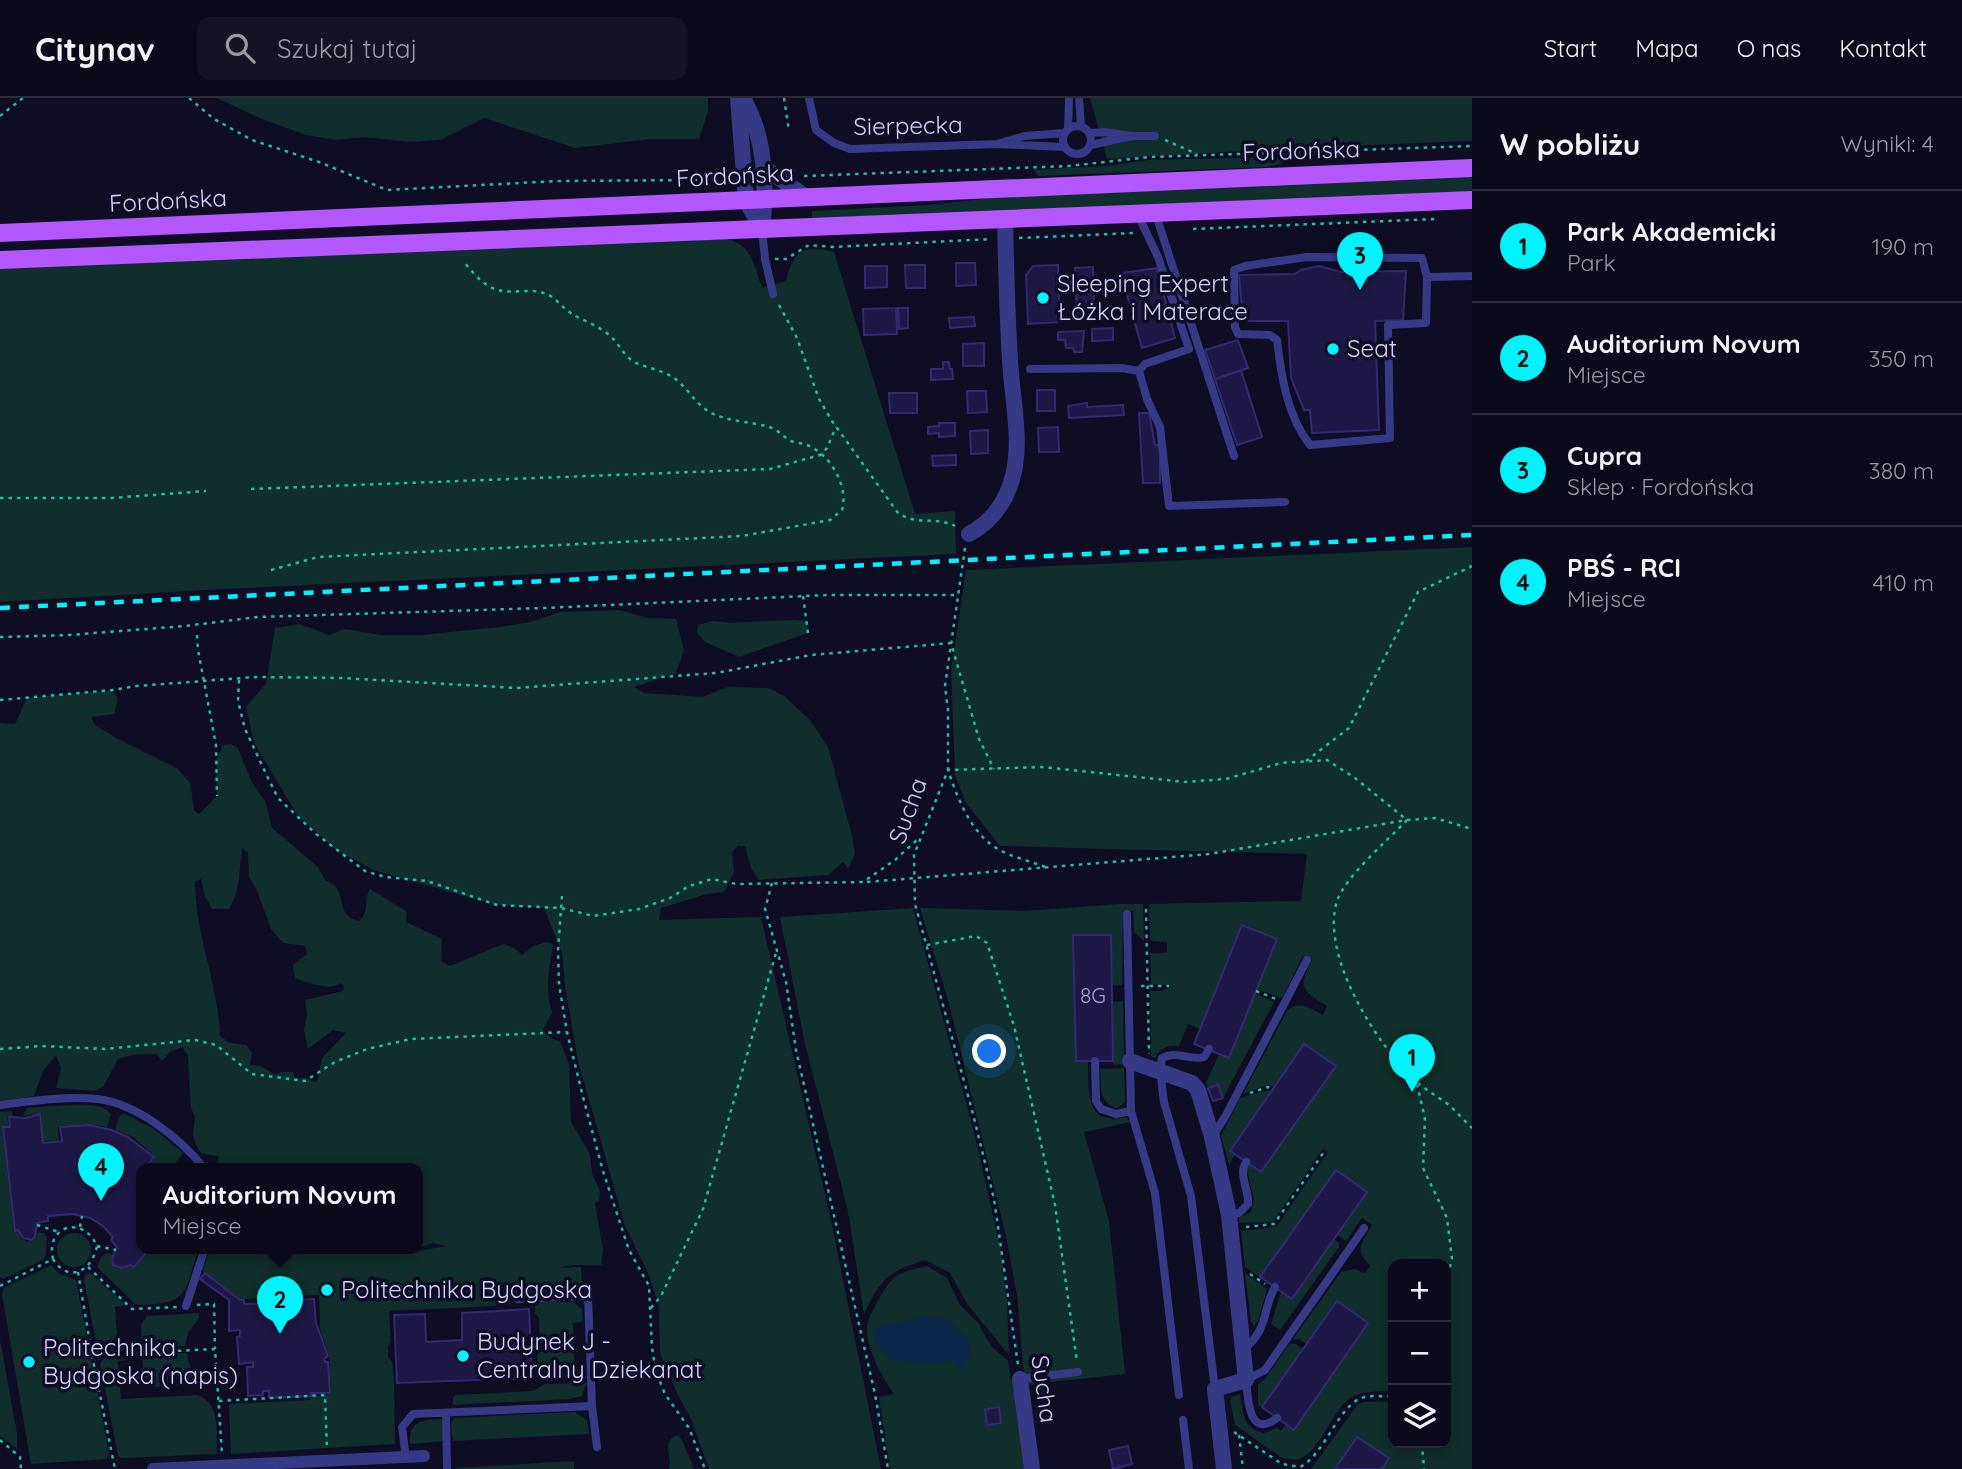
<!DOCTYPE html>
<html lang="pl">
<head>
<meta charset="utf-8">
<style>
	body { margin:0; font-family:Quicksand,sans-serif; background:#141324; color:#f1f3f6 }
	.controls { position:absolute; right:21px; bottom:21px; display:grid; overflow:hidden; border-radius:14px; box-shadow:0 4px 10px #0003 }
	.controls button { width:63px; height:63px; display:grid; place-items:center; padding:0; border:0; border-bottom:2px solid #2b2b3a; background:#0b0a1b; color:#f1f3f6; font:35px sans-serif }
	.you { position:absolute; left:990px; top:954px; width:24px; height:24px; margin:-18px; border:5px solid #fff; border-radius:50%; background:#1a73e8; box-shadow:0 0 0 10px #1a73e833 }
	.badge { display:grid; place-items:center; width:46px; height:46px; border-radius:50%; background:#00f3fb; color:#111; font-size:23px; font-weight:700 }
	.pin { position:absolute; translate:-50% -58px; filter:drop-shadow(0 2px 4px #0008) }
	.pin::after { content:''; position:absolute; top:37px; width:24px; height:21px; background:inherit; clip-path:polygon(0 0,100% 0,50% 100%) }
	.popup { position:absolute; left:136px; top:1065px; width:287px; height:91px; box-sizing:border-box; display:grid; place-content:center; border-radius:14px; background:#0b0a1b; filter:drop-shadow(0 2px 5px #0005); font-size:23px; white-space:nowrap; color:#9a9aa3 }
	.popup b { font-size:26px; color:#f1f3f6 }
	.popup::after { content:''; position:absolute; left:50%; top:100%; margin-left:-14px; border:14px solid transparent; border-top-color:#0b0a1b }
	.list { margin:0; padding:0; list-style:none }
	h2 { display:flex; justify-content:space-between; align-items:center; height:91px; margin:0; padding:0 28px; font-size:30px }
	h2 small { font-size:23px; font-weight:400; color:#9a9aa3 }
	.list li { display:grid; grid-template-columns:46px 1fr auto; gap:21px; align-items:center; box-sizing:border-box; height:112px; padding:0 28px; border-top:2px solid #2b2b3a }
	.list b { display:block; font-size:26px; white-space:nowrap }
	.list p { margin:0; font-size:23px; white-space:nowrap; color:#9a9aa3 }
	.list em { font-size:23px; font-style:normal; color:#9a9aa3 }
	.icon { flex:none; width:38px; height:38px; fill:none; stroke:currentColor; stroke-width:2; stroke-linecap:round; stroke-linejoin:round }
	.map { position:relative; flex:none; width:1472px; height:1371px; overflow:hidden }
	header { display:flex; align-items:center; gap:42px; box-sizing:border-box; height:98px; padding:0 35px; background:#0b0a1b; border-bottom:2px solid #2b2b3a }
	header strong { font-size:33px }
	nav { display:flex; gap:38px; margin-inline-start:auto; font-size:24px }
	.search { width:490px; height:63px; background:#141324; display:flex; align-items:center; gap:18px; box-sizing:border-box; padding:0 24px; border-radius:14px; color:#9a9aa3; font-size:26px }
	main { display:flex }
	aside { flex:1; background:#0b0a1b }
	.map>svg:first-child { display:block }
	.green { fill:#102e2b; fill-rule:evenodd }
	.water { fill:#0b274a }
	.building { fill:#1e1846; stroke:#332972; stroke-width:2 }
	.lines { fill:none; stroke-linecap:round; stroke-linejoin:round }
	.path { stroke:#29b9a7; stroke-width:2.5; stroke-dasharray:3.5 5; stroke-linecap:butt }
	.service { stroke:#363985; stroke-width:8 }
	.pedestrian { stroke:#363985; stroke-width:12 }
	.minor { stroke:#363985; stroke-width:16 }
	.primary { stroke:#b557ff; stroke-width:18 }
	.rail { stroke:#00f3fb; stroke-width:4.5; stroke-dasharray:10 9; stroke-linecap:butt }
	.poi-dot { fill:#00f3fb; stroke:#0f0d24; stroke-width:2.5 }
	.labels { text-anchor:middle; stroke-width:7; stroke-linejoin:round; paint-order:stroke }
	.number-label { font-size:21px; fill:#a5a2d1 }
	.street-label { font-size:24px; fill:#d2d0ff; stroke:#0f0d24 }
	.poi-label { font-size:24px; fill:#d2d0ff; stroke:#0f0d24; text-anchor:start }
</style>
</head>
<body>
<header>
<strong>Citynav</strong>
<div class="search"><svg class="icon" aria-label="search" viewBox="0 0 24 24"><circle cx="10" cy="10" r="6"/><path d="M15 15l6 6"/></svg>Szukaj tutaj</div>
<nav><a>Start</a><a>Mapa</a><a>O nas</a><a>Kontakt</a></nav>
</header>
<main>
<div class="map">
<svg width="1472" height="1371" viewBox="0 0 1472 1371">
	<rect width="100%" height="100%" fill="#0f0d24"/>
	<!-- green -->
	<path class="green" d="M217,0h491v13l-9,28h-49l-75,9 -91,-30 -44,22 -30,2 -46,-5 -27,3 -31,-5 -44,-16z
		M1090,0h382v43l-178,7 -187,11z
		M1274,59l21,3 -29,7 -228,9 -4,-6 72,-4 42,-6z
		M1466,77l6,3v12l-6,3 -654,25v-7l115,-6 101,-11z
		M727,141c26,7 27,27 35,49l24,-7c7,-31 19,-37 48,-29l81,262 40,-3 1,43 -733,35 -223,13v-334z
		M1472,449v922h-90l7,-11 -32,-21 -22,32h-24l47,-65 7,-2 28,-1v42h53v-179h-53v127c-13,1 -31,-1 -43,7 -21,16 -27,52 -53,62l-15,-2 -47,-33 -5,-25 3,-4 7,-2c3,18 3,35 24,39l13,-5 4,3 5,-7 8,5 74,-106 -31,-22 -31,43 -7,-5h-6l48,-67 13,-3 11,4 5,-7c-17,-19 -8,-22 2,-41l-10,-7 -16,23 -9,-6 30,-43 -20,-14 -87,99 -15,-10 -4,-36 35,-4 52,-75 -5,-3 -50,73 -34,1v-6l11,-4 4,-14 -7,-29 3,-6 12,8 73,-106 -31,-22 -30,44 -5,-4 -26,10 44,-83c12,-12 23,-2 36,4l4,-9c-26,-16 -29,-18 -15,-46l-9,-4 -21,42 -25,-9 20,-50 -34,-14 -43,104 -12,-5 -9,22c-11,-1 -18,2 -24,12l-4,-2 -1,-65h13v-2h6v-4l-18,-1 -1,-31h17v-11l-17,-1 -1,-37 152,-3 6,-47 -307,-8 -34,-43 -11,-28 -4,-104 15,-101z
		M619,512l29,8 28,1 8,31 -8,23 -42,14 10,6 58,4 26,-10 41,1 15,8 26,24 18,27 24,89 3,17 -7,16 -5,-7 -15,13 -69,5 -8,-12 -6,-22h-7l-6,6 2,20 -10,20 -17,2 -46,14 -2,12 102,-3 70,303 50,249h-172l-18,-50 -13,-24 -18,-42 -1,-47 -11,-33 -23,-47 -47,-165 -13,-75 -3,-33 -18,-45 -47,-3 -124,-35 -38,-21 -37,-33 -44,-73 -8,-36 20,-23 9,-56 25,-4 29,11 16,-6 36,6h40l79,-8 30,-5 31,-10z
		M791,522l16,1 1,12 -69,24 -34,-15 -8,-9 1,-8 15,-4 19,2z
		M112,592l6,9 -4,15 -23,3 4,8 23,14 60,30 12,14 4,27 5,4 18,-18 -1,-35 7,-16 8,-1 7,4 13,33 14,20 7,27 46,39 7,13c26,10 7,35 34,41 11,-10 4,-20 11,-32l37,23 -1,10 36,17 -1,22 9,5 53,-22 11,4 8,7 12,-9 12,-4 7,2c-3,22 -9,46 -1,68l-9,18 9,9 8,2 9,23 2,58 19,32 2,20 8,17 -1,10 -4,2 8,47 -2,15h-27l-17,3 24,-1 1,15 -8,9 -76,4v9l-3,2 -106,5 2,30 -3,6v10l4,5 2,16 1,66 -164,10 -2,-50 81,-4 3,-4 18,-2 -2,-39 -9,-26 -1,-34 -80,4 -36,-28 7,-23h200l3,4 33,-6 -13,-3 -15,5v-80h-204l4,-6v-6l-17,-3 -6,-10 -2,-8 2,-18 -4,-9 -3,-52 -6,-9 -12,5 -8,9 -5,-7 -25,1 -14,4 -15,28 -9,4 -38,-3 5,-19 -5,-14 -13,16 -9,25 -34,5v-378l15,1 12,-26zM242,749l6,6 1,24 7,11 15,41 12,14 22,3 2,8 -14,11 2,13c13,5 34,13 46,5l3,3 -1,5 -38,9 2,14 -3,16 4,19 25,-19 13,3 -24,25 -4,22 -4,2 -8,-4 -11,1 -2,-7h-12l-6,3 -14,-9 -11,-1 2,-12 -6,-8 -16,-2 -10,-7c-2,-53 -25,-102 -25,-154l6,-3 4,17 7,13h17c12,-20 10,-40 13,-62z
		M1120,806h23l1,37 -10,-9 -1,-21h-10l-1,74h-10l-1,-50 -38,1 3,125h12c1,28 -4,66 37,56l6,5 -47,10 25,89 16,153 -100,11 -8,-90 -11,-59 -58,-236 -28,-92 104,3z
		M913,810l61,224 27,119 6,51 2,53 -41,-50 -18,-32 -25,-13c-40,13 -43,18 -61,54l-16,-103 -43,-167 -25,-127z
		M1255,895l19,9 -51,96 -5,-13 -10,3 -2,-5 13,-29z
		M1123,903l1,63 -11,1 -1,-63z
		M1124,970l1,34 -8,6c-19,-5 -16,-22 -17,-39z
		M1268,992l3,2 -42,73 -8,-29 19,-38z
		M64,1007c14,0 39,-3 47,9l-4,13 -20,-3 -29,2 1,14 -16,1 -2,-28 -18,3 4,-8z
		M12,1013l1,5 -6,1 2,9 -7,1 12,105 4,-1 3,7 6,4 9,-4 2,-6 6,1 3,4 -1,18 -3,5 -40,19 -3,-2v-165z
		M123,1015l31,16 29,24 -12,15 -24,-1 8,-11 -22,-19 -18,-7 4,-13z
		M57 1152a17 17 0 1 1 34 0a17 17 0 1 1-34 0Z
		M1334,1141l5,4v4l-59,83 -9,-6 10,-32 11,7z
		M151,1150h48c-16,44 -7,55 -58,57l-6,-1 -38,-37 4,-10 6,-4 6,1 -2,9 12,6 7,-3 3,4z
		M51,1167l9,9 16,6 33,174 -3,5 -75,5 -29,-170 2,-6z
		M927,1168l20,12 13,27 18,18 13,23 17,15 3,19h5l12,89h-138l-11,-72 15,-3c-11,-15 -28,-46 -27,-65 0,-10 6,-18 10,-26 16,-29 17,-29 50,-37z
		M90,1175l36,32 -11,2 3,39h10v4l-26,1 -5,-4 -13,-67 1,-5z
		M1245,1175l22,16 -9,32 -4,5 -3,-5z
		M534,1204h40l8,7 1,12 -10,2 2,55 -34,2 -3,-2 -1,-34 3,-4 -1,-22 -4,-4z
		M199,1215v5l-11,15 -3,13 -43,3 -1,-24 6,-9z
		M0,1241l17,95v15l-17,-13z
		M1289,1246h7l7,5 -41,58 -4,-2v-21l7,-5z
		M186,1255l4,13 12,13v5l-49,3 -9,-8 -2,-24z
		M129,1259l-1,3 -10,1 3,38 76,-4c24,8 19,37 20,59l-96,4 -3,-2 -18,-93 4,-5z
		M587,1285l-6,13 -10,3 -118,6v-7l2,-3 78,-4 12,-7z
		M574,1314l13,8 2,14 -136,7 -2,-16 3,-7z
		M443,1321l1,22 -34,3c-2,-24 14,-24 33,-25z
		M677,1337l5,5 12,29h-25c4,-14 -9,-26 8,-34z
		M574,1363v8h-118l1,-1z"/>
	<!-- water -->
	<path class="water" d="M925,1218l11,1 15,5 5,6 9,8 6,16 -9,17 -12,-9 -12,4 -46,-3 -16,-18 -3,-11 4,-4z"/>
	<!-- building -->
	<path class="building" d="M956,165h19l1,22 -20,1z
		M905,167h20v23h-19z
		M1058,167l2,57 -32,2 -2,-49 7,-9z
		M865,168h22v21l-22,1z
		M1319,168l22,6 65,-1 -3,49 -28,1 4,109 -67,3 -2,-23h-6l-13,-32 -3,-57h-45l-4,-46 56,-1 6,-4z
		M1093,169l1,44 -17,1 -2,-44z
		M1157,170l18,70 -33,10 -21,-75z
		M896,210l1,26 -33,1 -1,-26z
		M898,210h10v20l-9,1z
		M974,219l1,9 -25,2 -1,-10z
		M1113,230v12l-21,1v-12z
		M1084,233l-2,21h-8l-1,-4h-7l-1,-8h-7v-8z
		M1238,242l10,28 -33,11 -10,-29z
		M984,245v23h-21v-22z
		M943,264h6l1,7h2l1,10 -22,1v-11h12z
		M1241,272l21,67 -25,8 -22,-66z
		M1037,292h18v21h-18z
		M967,293h19l1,21 -19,1z
		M889,295h28v20h-27z
		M1087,305v4l36,-2 1,10 -55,3 -1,-12z
		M1139,315h10l6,32 5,1v37h-17z
		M939,325h16v13l-16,1v-4l-11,1v-7l11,-1z
		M1058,329l1,25h-20l-1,-24z
		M988,332v23l-17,1 -1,-23z
		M956,357v10l-23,1 -1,-10z
		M1242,827l35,14 -48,119 -35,-14z
		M1073,837h38l2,126h-37z
		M1304,946l32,22 -75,106 -31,-21z
		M1218,987l5,13 -10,3 -5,-13z
		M40,1016l3,29 19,-2 -2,-14 29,-2 23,5 16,7 26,20 -9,11h-3v80h8l-17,20 -2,-3 -9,3 -9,-3 -1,-7 5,-11 -6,-7 2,-3 -10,-11 -13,-8 -17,-4 -25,2v5l-11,2 -2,14 -4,3 -8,-2 -5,-8 -3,1 -12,-104h7l-1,-10 16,1z
		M1336,1072l31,22 -75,107 -32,-22z
		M205,1175l35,27h4v4l40,-1 2,-2 28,-2 2,24 12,33 -4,3 1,3h3l2,31h-19v3l-42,2v-7h-6v4l-15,1 -1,-29h6v-5l-14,2 -2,-27 3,-1v-6l-11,1v-31l-29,-21z
		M1337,1203l31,22 -74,107 -32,-23z
		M529,1211l3,69 -135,5 -3,-68 31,-1 1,28 36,-2v-27z
		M999,1309l2,16 -14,2 -2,-16z
		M1357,1339l32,21 -7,11h-47z
		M1128,1348l4,18 -19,5 -4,-19z"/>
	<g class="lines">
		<!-- path -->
		<path class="path" d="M189,0l25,21 38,21 67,22 68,28 171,-9 144,-1 27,-9
			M784,0l5,33
			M0,18l23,-18
			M1165,42l32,14
			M804,78l265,-10 81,-9 322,-11
			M1193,131l242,-10
			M1019,140l116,-5
			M775,161h11l23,-14 24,2 158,-8
			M779,207l18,33 22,61 13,22 66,92c19,13 38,3 57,13
			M251,391l519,-20 50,-14 7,-7 9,-21
			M0,400h112l94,-7
			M965,450l-20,138 3,24v60l-34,85 1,49 57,206 22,89 24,166
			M271,472l47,-13 424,-21 88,-16 12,-10c7,-24 -12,-56 -35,-65 -5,-2 -11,-2 -16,-4 -8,-4 -13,-12 -22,-14 -19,-6 -44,-5 -61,-16 -13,-8 -21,-24 -34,-33 -12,-8 -27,-10 -40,-16 -11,-7 -15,-19 -25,-27 -10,-9 -25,-14 -37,-21 -8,-5 -13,-12 -20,-17 -17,-12 -39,-1 -57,-8 -13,-4 -23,-18 -32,-28
			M803,498l5,37
			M197,537l1,15 18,95 1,51
			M0,539l69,-2 116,-9 73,-9 286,-9 284,-13h130
			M239,582l-1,21 7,28 23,49 10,20 38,36 49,37 20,6 42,4 70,24 64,3 32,8 46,-7 31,-11 19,-12 23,-7 24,5 127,-2 32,-22 24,-22
			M0,602l112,-10 25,-4 119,-9 87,1 173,10 200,-15 95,-18 140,-12 28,96 15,30
			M1306,663l43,-33 69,-136 54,-26
			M1407,722c-18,19 -62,57 -70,81 -17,54 39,143 78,179 9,9 20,15 30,22 10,7 18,18 27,26
			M1045,769c-15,-6 -33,-10 -47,-18 -27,-15 -41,-52 -50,-79l94,-3 143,15 41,-3 55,-16 46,-3 28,18 52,42
			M867,784l342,-28 198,-34 28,-2 37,11
			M772,785l-7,26 21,73 10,68 79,344 13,75
			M562,798l-4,54 1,34 8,48 16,65 20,74 26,79 20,36 3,62 4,24 9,22 24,34 16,41
			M1146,811l3,145
			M927,847l49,-9 11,7 27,83 41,179 22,157
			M1141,888h28
			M1256,893l20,8
			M0,951l42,-3 63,3 90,-9 21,5 36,29 53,7 30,-19 32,-13 44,-10 155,-7
			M1417,986l8,35 -2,49 24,50 5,41 -6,24
			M1250,995l18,-6 5,3
			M37,1127l22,7
			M80,1129l2,-11
			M1246,1129l28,-3 50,-72
			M97,1148l19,4
			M88,1169l44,42 45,-2
			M78,1174l14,83 123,-6 7,105
			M1250,1176l15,10
			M0,1188l53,-27c-8,-33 30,-45 44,-13 -5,25 -28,38 -44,13
			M197,1207l17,-1 1,45
			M651,1210l10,-12 42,-87 73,-256
			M92,1257l23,114
			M219,1303l106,-6 2,54
			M1234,1334l48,32 18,3c26,-13 39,-65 65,-70 9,-2 19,0 28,-1
			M1239,1337l4,34
			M0,1342l20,17 1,12
			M1422,1345l2,26"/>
		<!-- service -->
		<path class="service" d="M809,0l7,32 18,13 16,6 147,-5
			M1079,0l2,28
			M1063 42a14 14 0 1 1 28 0a14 14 0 1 1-28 0Z
			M1068,31l1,-31
			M1090,35l15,-1 26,4 -40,9
			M1131,38h24
			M1064,49l-67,-3 28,-8 39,-3
			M1155,114l79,244
			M1137,115l21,44 31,92 -44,15 -6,7 8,28 13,28 9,79 116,-4
			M762,132l3,29 8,35
			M1307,159l115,1 5,19 -1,46 -38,2 2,113 -80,7c-23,-29 -29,-70 -33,-105l-7,-5 -32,-1 -3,-7 -1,-57 11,-4z
			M1427,179l45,-1
			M1030,271l92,-1 17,3
			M1209,951l-5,8c-15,4 -27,-7 -42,1l-2,12 4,32 27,94 24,193
			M1095,963l1,40 5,8 15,5 15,-3 -4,-197
			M0,1007c32,-4 65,-9 97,-6 39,4 83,39 107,69
			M1131,1013l24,82 24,202
			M1212,1039l13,-20 82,-157
			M1229,1117l10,-2 9,-9c1,-15 -10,-29 -2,-42
			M186,1208l19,-58
			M1243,1252c27,-22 18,-38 32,-63
			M1020,1281l58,-7
			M592,1308l5,41
			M446,1315l1,56
			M1277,1320c-29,22 -29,-21 -31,-38l19,-10 99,-142
			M1183,1322l6,49
			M406,1361l-4,-32 11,-13 179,-8 -4,-110 -70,3"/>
		<!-- pedestrian -->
		<path class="pedestrian" d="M153,1371l271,-13"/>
		<!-- minor -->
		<path class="minor" d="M738,0l8,102 16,30
			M743,0c23,40 24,87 19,132
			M765,70l41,29
			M969,436c24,-13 37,-32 44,-58 8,-32 1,-69 -2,-102 -4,-52 -5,-104 -6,-156
			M1130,963l62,22 6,7 14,47 17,78 17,165 -31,9 9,80
			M1020,1281l12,90"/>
		<!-- primary -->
		<path class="primary" d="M0,135l1472,-65
			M0,162l1472,-60"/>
		<!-- rail -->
		<path class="rail" d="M0,510l1472,-73"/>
	</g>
	<!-- markers -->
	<g class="poi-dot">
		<circle cx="1043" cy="200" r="7"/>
		<circle cx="1333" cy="251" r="7"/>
		<circle cx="327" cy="1192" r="7"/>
		<circle cx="463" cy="1258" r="7"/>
		<circle cx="29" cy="1264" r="7"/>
	</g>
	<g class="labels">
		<!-- number labels -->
		<g class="number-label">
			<text x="1093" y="905">8G</text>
		</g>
		<!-- street labels -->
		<g class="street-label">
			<text transform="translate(908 28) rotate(-1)" y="8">Sierpecka</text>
			<text transform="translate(1301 53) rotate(-2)" y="8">Fordońska</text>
			<text transform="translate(735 78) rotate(-3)" y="8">Fordońska</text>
			<text transform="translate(168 103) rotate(-3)" y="8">Fordońska</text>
			<text transform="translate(908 713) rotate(-70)" y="8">Sucha</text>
			<text transform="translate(1044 1291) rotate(82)" y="8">Sucha</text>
		</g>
		<!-- poi labels -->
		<g class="poi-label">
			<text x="1057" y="194">Sleeping Expert<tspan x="1057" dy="28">Łóżka i Materace</tspan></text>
			<text x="1347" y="259">Seat</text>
			<text x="341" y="1200">Politechnika Bydgoska</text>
			<text x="477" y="1252">Budynek J -<tspan x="477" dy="28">Centralny Dziekanat</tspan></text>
			<text x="43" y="1258">Politechnika<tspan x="43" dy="28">Bydgoska (napis)</tspan></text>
		</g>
	</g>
</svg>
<div class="controls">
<button>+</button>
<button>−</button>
<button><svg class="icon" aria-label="layers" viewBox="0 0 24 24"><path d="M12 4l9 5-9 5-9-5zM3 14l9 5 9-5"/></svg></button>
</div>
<div class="you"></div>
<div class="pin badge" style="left:1412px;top:994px">1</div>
<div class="pin badge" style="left:280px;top:1236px">2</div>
<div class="popup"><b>Auditorium Novum</b>Miejsce</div>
<div class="pin badge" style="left:1360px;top:192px">3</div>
<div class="pin badge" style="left:101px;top:1103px">4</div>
</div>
<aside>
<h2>W pobliżu<small>Wyniki: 4</small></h2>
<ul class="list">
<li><span class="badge">1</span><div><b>Park Akademicki</b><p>Park</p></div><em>190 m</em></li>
<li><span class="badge">2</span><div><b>Auditorium Novum</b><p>Miejsce</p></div><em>350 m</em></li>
<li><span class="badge">3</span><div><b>Cupra</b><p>Sklep · Fordońska</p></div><em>380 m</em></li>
<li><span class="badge">4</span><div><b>PBŚ - RCI</b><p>Miejsce</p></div><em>410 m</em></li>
</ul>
</aside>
</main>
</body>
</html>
